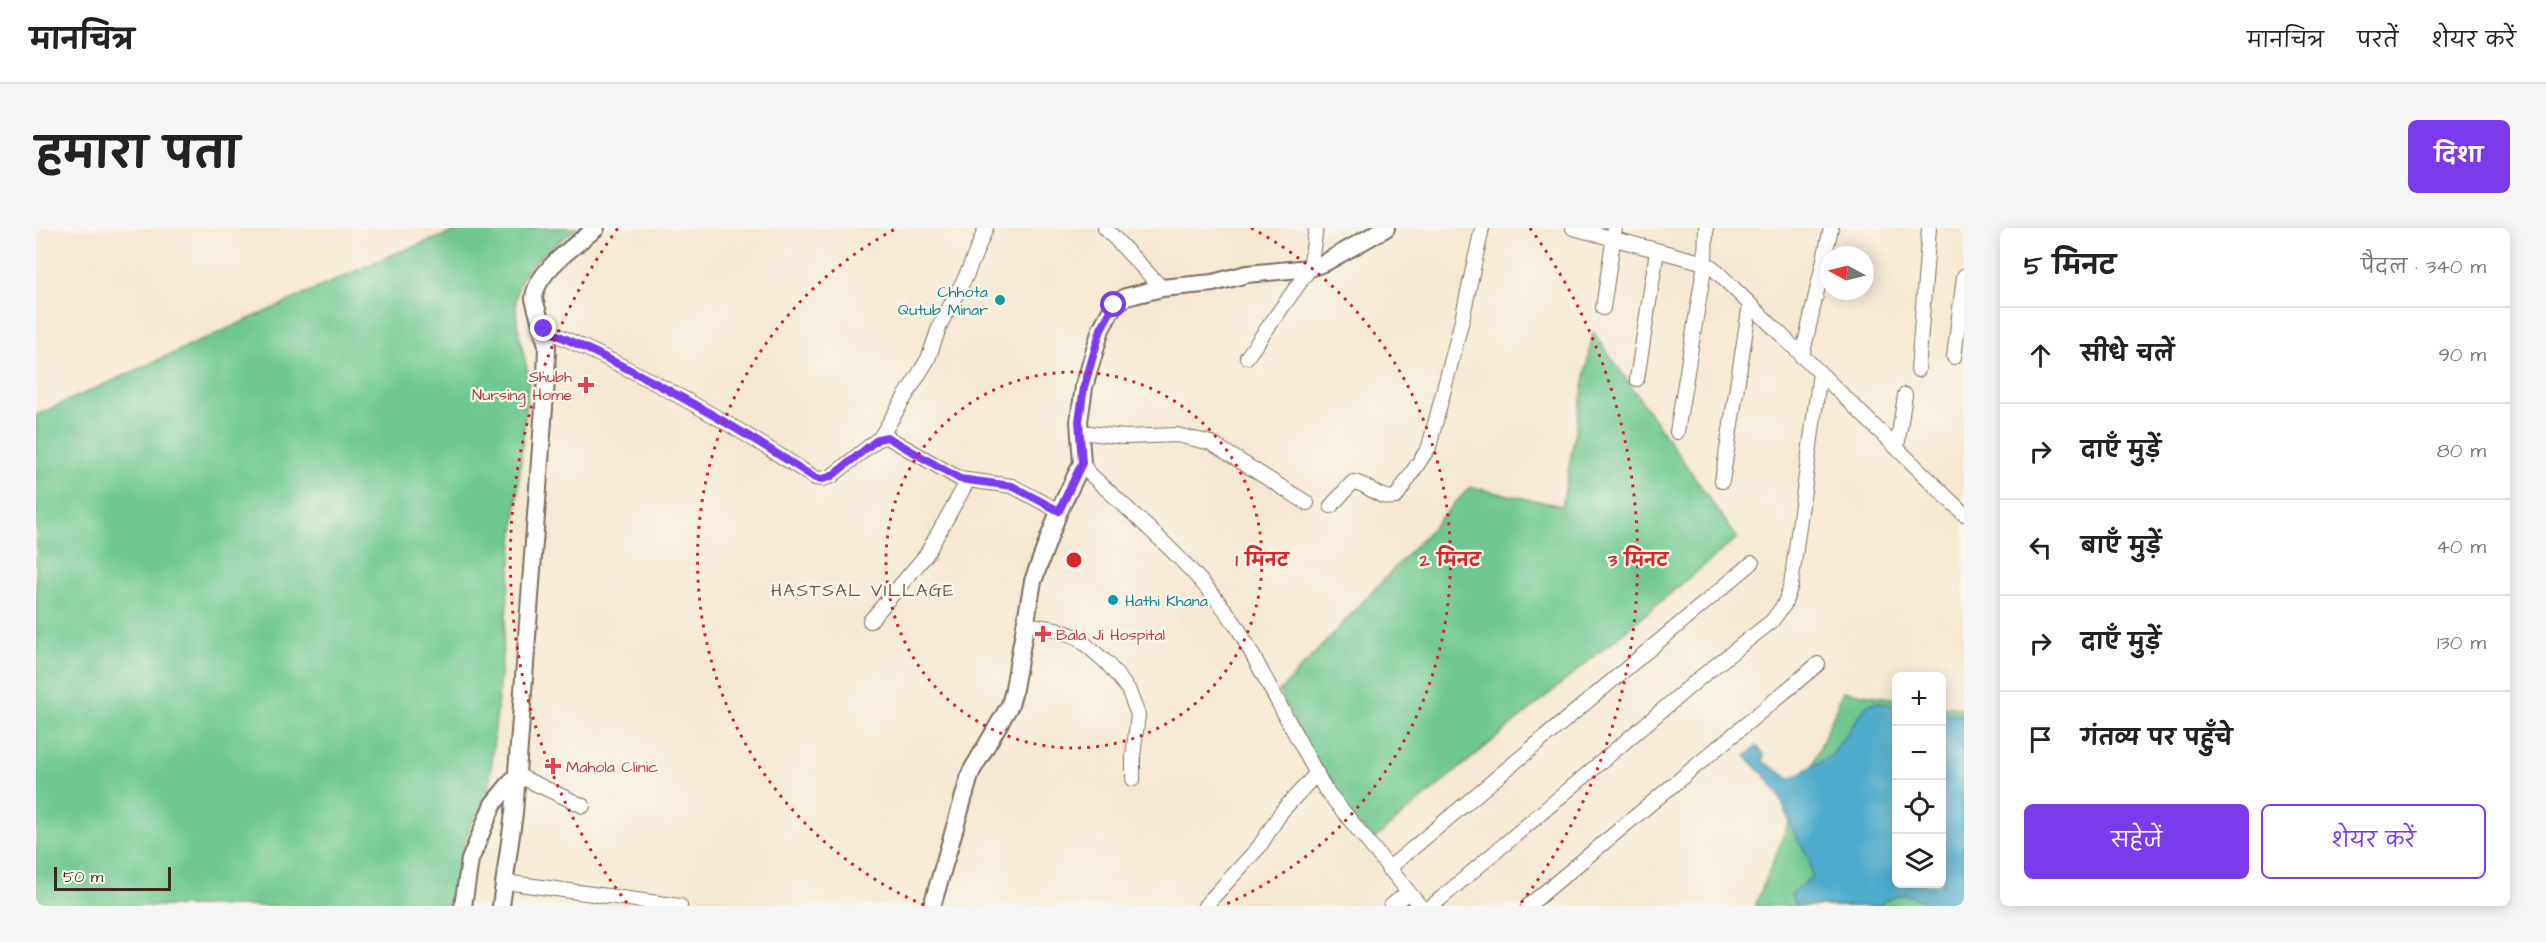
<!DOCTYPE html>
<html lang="hi">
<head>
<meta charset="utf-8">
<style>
	body { margin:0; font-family:"Architects Daughter","Playpen Sans Deva",sans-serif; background:#f6f6f6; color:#222 }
	.controls { position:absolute; right:18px; bottom:18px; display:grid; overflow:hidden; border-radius:9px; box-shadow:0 3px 15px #0003 }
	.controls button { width:54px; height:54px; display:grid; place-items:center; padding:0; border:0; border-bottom:2px solid #e0e0e0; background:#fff; color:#222; font:30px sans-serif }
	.compass { position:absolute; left:1784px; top:18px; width:54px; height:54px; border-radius:50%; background:#fff; box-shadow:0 3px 15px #0003; rotate:277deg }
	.scale { position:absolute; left:18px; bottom:15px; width:117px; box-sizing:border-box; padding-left:6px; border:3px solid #3b2a1e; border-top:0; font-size:16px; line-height:21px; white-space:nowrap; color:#3b2a1e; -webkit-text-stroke:4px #fbf7ec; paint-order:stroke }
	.stop { position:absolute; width:18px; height:18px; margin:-14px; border:4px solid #7c3aed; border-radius:50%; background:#fff }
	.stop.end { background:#7c3aed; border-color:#fff; box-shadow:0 2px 6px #0008 }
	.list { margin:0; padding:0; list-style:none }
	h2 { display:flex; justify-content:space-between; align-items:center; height:78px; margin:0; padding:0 24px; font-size:26px }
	h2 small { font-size:20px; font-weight:400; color:#767676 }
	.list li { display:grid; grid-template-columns:39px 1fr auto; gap:18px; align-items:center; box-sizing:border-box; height:96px; padding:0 24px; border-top:2px solid #e0e0e0 }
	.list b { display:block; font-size:22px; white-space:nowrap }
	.list em { font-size:20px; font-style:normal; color:#767676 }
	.actions { display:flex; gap:12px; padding:18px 24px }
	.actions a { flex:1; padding:14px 0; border:2px solid #7c3aed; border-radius:9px; text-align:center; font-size:21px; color:#7c3aed }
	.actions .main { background:#7c3aed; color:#fff }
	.icon { flex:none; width:33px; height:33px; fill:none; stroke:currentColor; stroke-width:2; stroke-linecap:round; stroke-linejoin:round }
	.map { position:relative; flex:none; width:1928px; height:678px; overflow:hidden; border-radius:9px }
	header { display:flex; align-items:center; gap:36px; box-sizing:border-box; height:84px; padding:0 30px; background:#fff; border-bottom:2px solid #e0e0e0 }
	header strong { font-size:28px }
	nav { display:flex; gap:33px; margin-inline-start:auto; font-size:21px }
	.intro { display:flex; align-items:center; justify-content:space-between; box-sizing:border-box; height:144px; padding:0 36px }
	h1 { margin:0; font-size:42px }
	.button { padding:15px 27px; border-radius:9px; background:#7c3aed; color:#fff; font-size:21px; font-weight:700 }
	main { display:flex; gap:36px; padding:0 36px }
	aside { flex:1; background:#fff; border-radius:9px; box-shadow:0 3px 15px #0003 }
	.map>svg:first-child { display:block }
	.green { fill:#6ec88f; stroke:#547956; stroke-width:1.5 }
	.water { fill:#4dabcb; stroke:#446a74; stroke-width:1.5 }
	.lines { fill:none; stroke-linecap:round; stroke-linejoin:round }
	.minor-casing { stroke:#7c6c5d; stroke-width:16 }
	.tertiary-casing { stroke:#7c6c5d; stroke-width:20 }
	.minor { stroke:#fff; stroke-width:14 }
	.tertiary { stroke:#fff; stroke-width:16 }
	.route { stroke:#7c3aed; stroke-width:8 }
	.ring { fill:none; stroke:#d62828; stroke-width:3; stroke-dasharray:3 6 }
	.culture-dot { fill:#0f9aa8; stroke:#fbf7ec; stroke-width:2 }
	.health-dot { fill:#e0444e; stroke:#fbf7ec; stroke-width:2 }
	.labels { text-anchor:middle; stroke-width:4.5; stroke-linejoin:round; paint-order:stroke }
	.culture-label { font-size:16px; fill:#0d838f; stroke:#fbf7ec; text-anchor:end }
	.health-label { font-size:16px; fill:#be3a42; stroke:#fbf7ec; text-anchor:start }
	.neighbourhood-label { font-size:18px; letter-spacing:1.5px; fill:#75574a; stroke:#fbf7ec }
	.centre { fill:#d62828; stroke:#fbf7ec; stroke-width:3 }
	.ring-label { font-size:18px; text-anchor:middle; font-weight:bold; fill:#d62828; stroke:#fbf7ec; stroke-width:4.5; stroke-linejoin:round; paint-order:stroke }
</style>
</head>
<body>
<header>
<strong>मानचित्र</strong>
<nav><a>मानचित्र</a><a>परतें</a><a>शेयर करें</a></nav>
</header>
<div class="intro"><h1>हमारा पता</h1><a class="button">दिशा</a></div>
<main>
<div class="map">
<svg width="1928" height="678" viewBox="0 0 1928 678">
	<rect width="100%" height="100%" fill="#fbf7ec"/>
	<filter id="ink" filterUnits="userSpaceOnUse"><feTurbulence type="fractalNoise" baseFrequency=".0167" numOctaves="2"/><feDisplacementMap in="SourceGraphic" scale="12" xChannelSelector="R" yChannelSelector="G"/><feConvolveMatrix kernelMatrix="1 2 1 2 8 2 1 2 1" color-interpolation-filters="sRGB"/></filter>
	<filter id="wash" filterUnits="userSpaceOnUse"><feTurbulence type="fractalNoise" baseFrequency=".008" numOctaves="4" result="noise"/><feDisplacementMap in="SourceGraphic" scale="24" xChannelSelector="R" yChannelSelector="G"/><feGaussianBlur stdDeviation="1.35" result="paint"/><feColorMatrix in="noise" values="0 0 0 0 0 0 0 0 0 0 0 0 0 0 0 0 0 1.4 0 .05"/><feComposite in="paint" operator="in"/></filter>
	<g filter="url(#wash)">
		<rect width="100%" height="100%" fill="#f5e8d1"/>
		<!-- green -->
		<path class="green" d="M428,0h113c-15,12 -38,27 -50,42 -23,28 -4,76 2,108l-41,423 -18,24 -23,81h-411v-491l358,-161z
			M1557,104l144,206 -364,302 -41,-42 -53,-106 191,-205 92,19z
			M1807,463l53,8v185h46v-178l22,3v197h-209z"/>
		<!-- water -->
		<path class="water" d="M1842,474l18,4v178h46v-171l22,2 -2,35 2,156h-29l-30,-12 -22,7 -2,5h-85l-5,-12 21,-17 -3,-20 -12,-17 -18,-45 -11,-16 -22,-23 11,-10 7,9 -1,7 27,17 41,-23 37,-52z"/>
	</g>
	<g filter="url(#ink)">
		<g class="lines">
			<defs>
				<path id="minor" d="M1069,0l57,60
					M1537,0l132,35 7,4 252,247
					M1567,80l12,-80
					M508,101c95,42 184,92 271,149l8,1 9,-3 46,-37 9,-2 73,42 52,7 47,25
					M1211,129l63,-89 6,-40
					M1766,129l29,-129
					M1918,129l10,-81
					M1882,142l11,-142
					M1601,151l20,-128
					M1044,204l44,5 53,-2 34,8 96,60
					M1641,204l28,-169 1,-35
					M844,210l48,-79 12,-34 26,-49 20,-48
					M1861,219l8,-52
					M1046,235l6,9c52,49 110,97 150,156l87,161 95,117
					M1686,253l28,-177
					M1295,278l22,-24c15,1 26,19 43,15l33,-50 32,-123 21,-96
					M834,393l56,-66 41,-73
					M988,396l32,5 21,8 30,26 21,26 10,26 -5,41v23
					M481,547l66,31
					M1352,641l364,-306
					M469,654l175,24
					M1169,678l54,-59 23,-36 35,-38
					M1355,678l17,-14
					M1396,678l269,-229 71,-56 12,-16 7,-20 29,-212
					M1492,678l290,-242"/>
				<path id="tertiary" d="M427,678l7,-46 23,-56 24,-29
					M465,678l13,-93 32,-433 1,-35 -13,-46c1,-27 42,-54 62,-71
					M896,678l39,-134 39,-67 3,-11 20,-113 26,-70 23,-48 -3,-42 5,-34 17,-58 13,-24 12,-8 36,-9 51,-5 34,-9 63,-6 16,-6 60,-34"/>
			</defs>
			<!-- minor casing -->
			<use href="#minor" class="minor-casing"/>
			<!-- tertiary casing -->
			<use href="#tertiary" class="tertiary-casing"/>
			<!-- minor -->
			<use href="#minor" class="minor"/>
			<!-- tertiary -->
			<use href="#tertiary" class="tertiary"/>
		</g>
	</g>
	<g class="lines" filter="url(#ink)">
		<!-- route -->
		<path class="route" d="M508,101c95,42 184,92 271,149l8,1 9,-3 46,-37 9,-2 73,42 52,7 47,25 23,-48 -3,-42 5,-34 17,-58 13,-24"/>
	</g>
	<!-- distance rings -->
	<g class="ring">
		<circle cx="1038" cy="332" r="188"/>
		<path d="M888 677A376 376 0 0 1 861 0M1215 0A376 376 0 0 1 1188 677"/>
		<path d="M591 675A564 564 0 0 1 582 0M1494 0A564 564 0 0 1 1485 675"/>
	</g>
	<!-- markers -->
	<g class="culture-dot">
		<circle cx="964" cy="72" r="6"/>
		<circle cx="1077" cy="372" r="6"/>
	</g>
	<g class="health-dot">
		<path d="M547 148h6v6h6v6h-6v6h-6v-6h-6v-6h6z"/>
		<path d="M1004 397h6v6h6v6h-6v6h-6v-6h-6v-6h6z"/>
		<path d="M514 529h6v6h6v6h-6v6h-6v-6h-6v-6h6z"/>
	</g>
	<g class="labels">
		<!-- culture labels -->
		<g class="culture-label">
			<text x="952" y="69">Chhota<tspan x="952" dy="18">Qutub Minar</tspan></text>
			<text x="1089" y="378" text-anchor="start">Hathi Khana</text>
		</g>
		<!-- health labels -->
		<g class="health-label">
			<text x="536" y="154" text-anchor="end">Shubh<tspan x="536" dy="18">Nursing Home</tspan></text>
			<text x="1020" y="412">Bala Ji Hospital</text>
			<text x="530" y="544">Mahola Clinic</text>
		</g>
		<!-- neighbourhood labels -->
		<g class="neighbourhood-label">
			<text x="827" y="368">HASTSAL VILLAGE</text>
		</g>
	</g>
	<circle cx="1038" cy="332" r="9" class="centre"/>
	<g class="ring-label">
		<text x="1226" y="338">1 मिनट</text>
		<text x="1414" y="338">2 मिनट</text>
		<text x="1602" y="338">3 मिनट</text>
	</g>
</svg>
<div class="controls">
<button>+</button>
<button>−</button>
<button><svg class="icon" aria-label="locate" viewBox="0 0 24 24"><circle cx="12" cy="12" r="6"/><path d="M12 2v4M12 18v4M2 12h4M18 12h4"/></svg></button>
<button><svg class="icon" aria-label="layers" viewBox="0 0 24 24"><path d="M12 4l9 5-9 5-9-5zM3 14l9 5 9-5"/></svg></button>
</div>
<svg class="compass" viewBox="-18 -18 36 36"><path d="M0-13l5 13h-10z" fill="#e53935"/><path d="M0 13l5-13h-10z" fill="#767676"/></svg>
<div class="scale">50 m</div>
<div class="stop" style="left:1078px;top:77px"></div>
<div class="stop end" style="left:508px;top:101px"></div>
</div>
<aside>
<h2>5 मिनट<small>पैदल · 340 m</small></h2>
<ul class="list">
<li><svg class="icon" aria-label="ahead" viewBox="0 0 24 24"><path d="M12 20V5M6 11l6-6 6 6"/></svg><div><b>सीधे चलें</b></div><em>90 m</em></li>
<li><svg class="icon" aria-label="right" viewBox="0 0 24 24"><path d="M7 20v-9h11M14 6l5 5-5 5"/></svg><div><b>दाएँ मुड़ें</b></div><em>80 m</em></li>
<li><svg class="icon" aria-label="left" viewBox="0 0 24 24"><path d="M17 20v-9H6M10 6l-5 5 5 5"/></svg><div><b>बाएँ मुड़ें</b></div><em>40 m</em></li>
<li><svg class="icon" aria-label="right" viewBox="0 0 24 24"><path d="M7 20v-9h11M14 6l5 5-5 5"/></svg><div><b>दाएँ मुड़ें</b></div><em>130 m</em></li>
<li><svg class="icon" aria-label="arrive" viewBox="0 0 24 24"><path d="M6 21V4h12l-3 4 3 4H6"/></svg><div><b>गंतव्य पर पहुँचे</b></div></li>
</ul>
<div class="actions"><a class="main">सहेजें</a><a>शेयर करें</a></div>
</aside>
</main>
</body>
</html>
